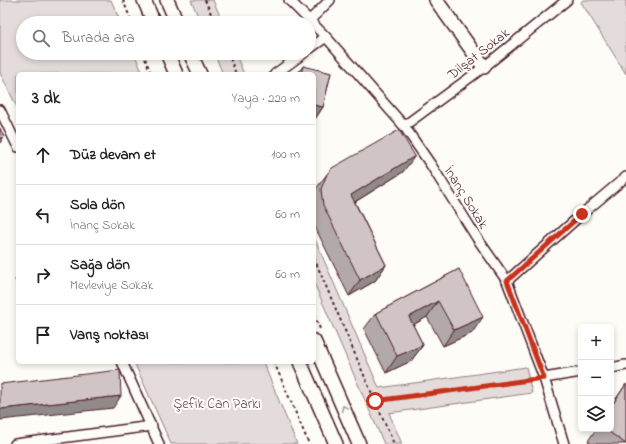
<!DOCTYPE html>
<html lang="tr">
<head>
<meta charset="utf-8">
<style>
	body { margin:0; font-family:"Indie Flower",sans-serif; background:#f6f6f6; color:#222 }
	.controls { position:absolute; right:12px; bottom:12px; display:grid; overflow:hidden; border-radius:6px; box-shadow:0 2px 6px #0003 }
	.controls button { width:36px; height:36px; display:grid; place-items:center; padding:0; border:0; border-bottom:1px solid #e0e0e0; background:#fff; color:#222; font:20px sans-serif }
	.stop { position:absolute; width:12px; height:12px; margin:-9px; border:3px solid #c8321e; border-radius:50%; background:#fff }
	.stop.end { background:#c8321e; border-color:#fff; box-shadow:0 1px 4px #0008 }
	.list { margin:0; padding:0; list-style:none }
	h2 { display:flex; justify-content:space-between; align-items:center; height:52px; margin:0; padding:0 16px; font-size:17px }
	h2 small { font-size:13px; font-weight:400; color:#767676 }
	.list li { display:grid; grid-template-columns:26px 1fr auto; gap:12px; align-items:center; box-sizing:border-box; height:60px; padding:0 16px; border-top:1px solid #e0e0e0 }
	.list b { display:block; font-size:15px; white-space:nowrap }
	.list p { margin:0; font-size:13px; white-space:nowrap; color:#767676 }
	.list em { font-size:13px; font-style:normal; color:#767676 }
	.icon { flex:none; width:22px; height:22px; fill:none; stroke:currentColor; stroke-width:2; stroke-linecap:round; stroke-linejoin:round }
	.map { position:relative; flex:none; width:626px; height:444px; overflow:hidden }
	.search { position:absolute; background:#fff; box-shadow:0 2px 6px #0003; left:16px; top:16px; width:300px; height:44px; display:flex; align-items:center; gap:10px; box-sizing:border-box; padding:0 14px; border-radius:22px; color:#767676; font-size:15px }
	.panel { position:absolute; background:#fff; box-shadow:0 2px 6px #0003; left:16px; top:72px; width:300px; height:292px; border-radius:6px }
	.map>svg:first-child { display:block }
	.green { fill:#e3dcda; stroke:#967e82 }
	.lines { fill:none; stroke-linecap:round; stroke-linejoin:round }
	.street-casing { stroke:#4a1f2b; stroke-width:12 }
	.secondary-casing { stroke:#4a1f2b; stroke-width:16 }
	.path { stroke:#4a1f2b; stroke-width:2; stroke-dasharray:3 3; stroke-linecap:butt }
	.street { stroke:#fdfcf7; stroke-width:9 }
	.secondary { stroke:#fdfcf7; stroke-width:13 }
	.wall { fill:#b3a9a9; stroke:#4a1f2b }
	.shaded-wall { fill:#928a89; stroke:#4a1f2b }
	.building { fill:#d0c5c4; stroke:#4a1f2b }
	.oneway { stroke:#ac999b }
	.route { stroke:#c8321e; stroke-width:5 }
	.labels { text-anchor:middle; stroke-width:4; stroke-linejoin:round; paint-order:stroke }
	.street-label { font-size:14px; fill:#4a1f2b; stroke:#fdfcf7 }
	.park-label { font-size:14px; fill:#704e57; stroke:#fdfcf7 }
</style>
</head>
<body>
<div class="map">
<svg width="626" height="444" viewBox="0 0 626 444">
	<rect width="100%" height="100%" fill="#fdfcf7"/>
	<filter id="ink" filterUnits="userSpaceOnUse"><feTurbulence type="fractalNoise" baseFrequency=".025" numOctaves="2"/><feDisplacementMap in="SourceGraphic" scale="8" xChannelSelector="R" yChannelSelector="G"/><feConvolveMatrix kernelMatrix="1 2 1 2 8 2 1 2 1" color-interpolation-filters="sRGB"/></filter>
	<g filter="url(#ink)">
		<!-- green -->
		<path class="green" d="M0,0h111l10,23h-98v30h111l9,21h-125v35l-18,-36z
			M191,0h22l10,23h-22z
			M583,0h43v74l-45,-72z
			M214,53h21l9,21h-21z
			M314,237l65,151 147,-21 6,26 -143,20 13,31h-18l-70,-161z
			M134,362h129l34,82h-126z"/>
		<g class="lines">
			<defs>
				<path id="street" d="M289,0l37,37 78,89 27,39 46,73 30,43 37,97 20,66
					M310,20l20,-20
					M309,49l17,-12
					M275,74l29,-21
					M0,110l18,37
					M404,126l80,-59 83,-67
					M507,281l75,-67 44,-37
					M122,362l37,82
					M611,368l15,-3
					M544,378l37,-6
					M15,444l137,-18"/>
				<path id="secondary" d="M144,0l10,23
					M167,0l10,23
					M436,0l48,67
					M167,53l9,21
					M190,53l10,21
					M314,341l45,103
					M300,362l36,82"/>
			</defs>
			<!-- street casing -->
			<use href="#street" class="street-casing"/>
			<!-- secondary casing -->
			<use href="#secondary" class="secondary-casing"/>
			<!-- path -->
			<path class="path" d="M123,0l9,23
				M205,0l10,23
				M143,53l8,21
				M228,53l8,21
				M314,258l61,143 19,43
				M314,315l7,16
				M274,362l35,82
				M375,401l160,-22"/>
			<!-- street -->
			<use href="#street" class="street"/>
			<!-- secondary -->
			<use href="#secondary" class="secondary"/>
		</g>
		<!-- wall -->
		<path class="wall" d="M303,66l28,7 -8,34 -8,12h-1v-45h-17z
			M403,172l-48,30 31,63 -11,16 -26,15 -35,-71v-32l1,-3 12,-16z
			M459,269l13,64 -29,13 -16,-29 -14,8 10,20 -12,16 -25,12 -22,-44 12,-16z
			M18,276v9l-3,-5z
			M626,384v60h-34l-4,-3 8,-12h15v-23z"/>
		<!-- shaded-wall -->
		<path class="shaded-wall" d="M314,105l9,2 -8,12h-1z
			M4,137l-4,6v-4z
			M415,156l-12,16 -63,39 11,-16z
			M386,265l-11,16 -26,15 11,-16z
			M438,301l-11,16 -29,16 11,-16z
			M483,317l-11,16 -29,13 11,-16z
			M423,345l-12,16 -25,12 11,-17z
			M121,396l-8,12 -113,12v-10l1,-1z"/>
		<!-- building -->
		<path class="building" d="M303,66l28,7 -8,34 -9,-2v-31h-13z
			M0,128l4,9 -4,2z
			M399,130l16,26 -64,39 35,70 -26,15 -37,-75 -2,-16 6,-15 5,-6z
			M459,269l24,48 -29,13 -16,-29 -29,16 14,28 -26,11 -21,-43z
			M120,370l1,26 -120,13 -1,-3v-22z
			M626,384v60l-21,-15h6v-22z"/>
		<!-- one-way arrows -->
		<defs><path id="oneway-chevron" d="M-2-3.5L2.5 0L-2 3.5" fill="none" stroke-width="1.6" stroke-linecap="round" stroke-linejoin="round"/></defs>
		<use class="oneway" href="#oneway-chevron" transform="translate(344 408) rotate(-114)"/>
	</g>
	<g class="lines" filter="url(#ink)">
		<!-- route -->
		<path class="route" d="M375,401l169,-23 -37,-97 75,-67"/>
	</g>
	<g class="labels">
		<!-- street labels -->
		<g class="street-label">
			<text transform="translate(478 53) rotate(-38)" y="5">Dilşat Sokak</text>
			<text transform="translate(467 197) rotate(58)" y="5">İnanç Sokak</text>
		</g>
		<!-- park labels -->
		<g class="park-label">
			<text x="217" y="408">Şefik Can Parkı</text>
		</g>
	</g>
</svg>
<div class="controls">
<button>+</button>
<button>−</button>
<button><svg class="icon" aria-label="layers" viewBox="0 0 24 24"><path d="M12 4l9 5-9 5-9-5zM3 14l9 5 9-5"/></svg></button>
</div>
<div class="stop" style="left:375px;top:401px"></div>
<div class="stop end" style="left:582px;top:214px"></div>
<div class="search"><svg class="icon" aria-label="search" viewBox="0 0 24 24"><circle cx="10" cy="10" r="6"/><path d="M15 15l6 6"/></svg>Burada ara</div>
<section class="panel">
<h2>3 dk<small>Yaya · 220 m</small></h2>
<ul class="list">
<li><svg class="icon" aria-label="ahead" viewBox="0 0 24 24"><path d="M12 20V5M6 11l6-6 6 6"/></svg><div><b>Düz devam et</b></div><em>100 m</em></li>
<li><svg class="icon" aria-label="left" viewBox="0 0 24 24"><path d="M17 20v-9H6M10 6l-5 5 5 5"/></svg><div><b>Sola dön</b><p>İnanç Sokak</p></div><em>60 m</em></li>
<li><svg class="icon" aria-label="right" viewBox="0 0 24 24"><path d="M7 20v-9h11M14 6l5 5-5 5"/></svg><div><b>Sağa dön</b><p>Mevleviye Sokak</p></div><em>60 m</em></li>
<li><svg class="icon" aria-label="arrive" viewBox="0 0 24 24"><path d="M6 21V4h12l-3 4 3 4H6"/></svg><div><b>Varış noktası</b></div></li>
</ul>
</section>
</div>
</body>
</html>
